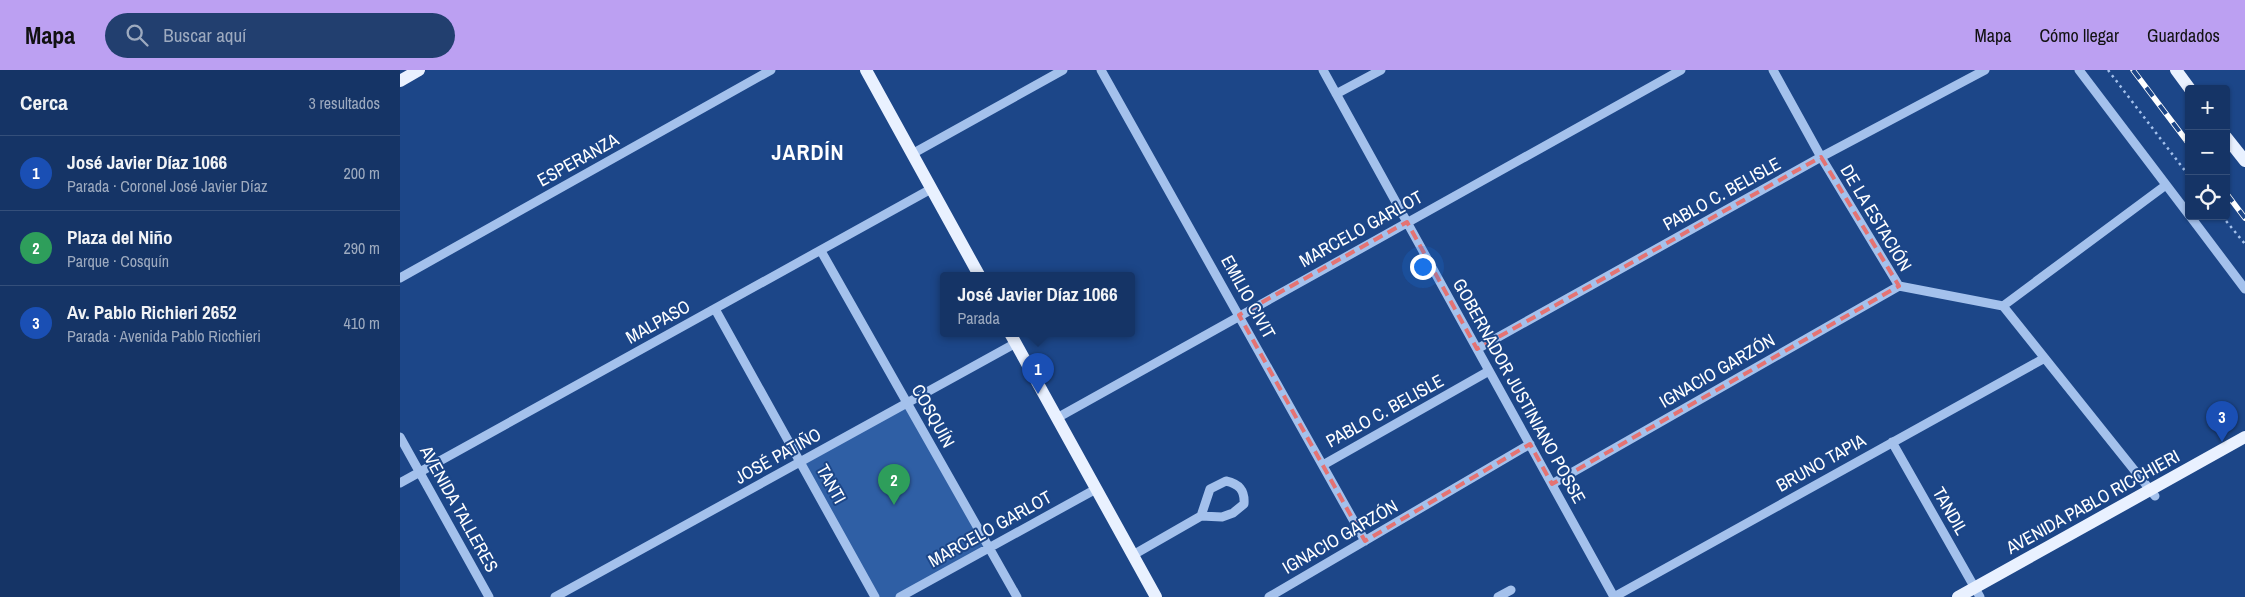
<!DOCTYPE html>
<html lang="es">
<head>
<meta charset="utf-8">
<style>
	body { margin:0; font-family:"Archivo Narrow",sans-serif; background:#223f6f; color:#f1f3f6 }
	.controls { position:absolute; right:15px; top:15px; display:grid; overflow:hidden; border-radius:5px; box-shadow:0 1px 4px #0004 }
	.controls button { width:45px; height:45px; display:grid; place-items:center; padding:0; border:0; border-bottom:1px solid #344f7a; background:#153466; color:#f1f3f6; font:25px sans-serif }
	.you { position:absolute; left:1022px; top:196px; width:18px; height:18px; margin:-12px; border:4px solid #fff; border-radius:50%; background:#1a73e8; box-shadow:0 0 0 8px #1a73e833 }
	.badge { display:grid; place-items:center; width:32px; height:32px; border-radius:50%; background:#bca0f2; color:#fff; font-size:16px; font-weight:700 }
	.pin { position:absolute; translate:-50% -41px; filter:drop-shadow(0 1px 2px #0008) }
	.pin::after { content:''; position:absolute; top:26px; width:18px; height:15px; background:inherit; clip-path:polygon(0 0,100% 0,50% 100%) }
	.popup { position:absolute; left:540px; top:202px; width:195px; height:65px; box-sizing:border-box; display:grid; place-content:center; border-radius:5px; background:#153466; filter:drop-shadow(0 1px 4px #0005); font-size:16px; white-space:nowrap; color:#9daabf }
	.popup b { font-size:19px; color:#f1f3f6 }
	.popup::after { content:''; position:absolute; left:50%; top:100%; margin-left:-10px; border:10px solid transparent; border-top-color:#153466 }
	.list { margin:0; padding:0; list-style:none }
	h2 { display:flex; justify-content:space-between; align-items:center; height:65px; margin:0; padding:0 20px; font-size:21px }
	h2 small { font-size:16px; font-weight:400; color:#9daabf }
	.list li { display:grid; grid-template-columns:32px 1fr auto; gap:15px; align-items:center; box-sizing:border-box; height:75px; padding:0 20px; border-top:1px solid #344f7a }
	.list b { display:block; font-size:19px; white-space:nowrap }
	.list p { margin:0; font-size:16px; white-space:nowrap; color:#9daabf }
	.list em { font-size:16px; font-style:normal; color:#9daabf }
	.icon { flex:none; width:28px; height:28px; fill:none; stroke:currentColor; stroke-width:2; stroke-linecap:round; stroke-linejoin:round }
	.map { position:relative; flex:none; width:1845px; height:527px; overflow:hidden }
	header { display:flex; align-items:center; gap:30px; box-sizing:border-box; height:70px; padding:0 25px; background:#bca0f2; color:#111 }
	header strong { font-size:24px }
	nav { display:flex; gap:28px; margin-inline-start:auto; font-size:18px }
	.search { width:350px; height:45px; background:#223f6f; display:flex; align-items:center; gap:12px; box-sizing:border-box; padding:0 18px; border-radius:28px; color:#9daabf; font-size:19px }
	main { display:flex }
	aside { flex:1; background:#153466 }
	.map>svg:first-child { display:block }
	.green { fill:#2f5fa5 }
	.lines { fill:none; stroke-linecap:round; stroke-linejoin:round }
	.path { stroke:#a4c1ec; stroke-width:2.5; stroke-dasharray:2.5 4; stroke-linecap:butt }
	.minor { stroke:#a4c1ec; stroke-width:9 }
	.major { stroke:#e9f1ff; stroke-width:12 }
	.rail-casing { stroke:#fff; stroke-width:5.5 }
	.rail { stroke:#1c4688; stroke-width:4; stroke-dasharray:11; stroke-linecap:butt }
	.marked { fill:none; stroke:#e47373; stroke-width:4; stroke-dasharray:10 6; stroke-linejoin:round }
	.labels { text-anchor:middle; stroke-width:4; stroke-linejoin:round; paint-order:stroke }
	.street-label { font-size:18px; fill:#fff; stroke:#1c4688 }
	.district-label { font-size:22px; font-weight:bold; letter-spacing:1px; fill:#fff; stroke:#1c4688 }
</style>
</head>
<body>
<header>
<strong>Mapa</strong>
<div class="search"><svg class="icon" aria-label="search" viewBox="0 0 24 24"><circle cx="10" cy="10" r="6"/><path d="M15 15l6 6"/></svg>Buscar aquí</div>
<nav><a>Mapa</a><a>Cómo llegar</a><a>Guardados</a></nav>
</header>
<main>
<aside>
<h2>Cerca<small>3 resultados</small></h2>
<ul class="list">
<li><span class="badge" style="background:#1a4fb4">1</span><div><b>José Javier Díaz 1066</b><p>Parada · Coronel José Javier Díaz</p></div><em>200 m</em></li>
<li><span class="badge" style="background:#2e9e5b">2</span><div><b>Plaza del Niño</b><p>Parque · Cosquín</p></div><em>290 m</em></li>
<li><span class="badge" style="background:#1a4fb4">3</span><div><b>Av. Pablo Richieri 2652</b><p>Parada · Avenida Pablo Ricchieri</p></div><em>410 m</em></li>
</ul>
</aside>
<div class="map">
<svg width="1845" height="527" viewBox="0 0 1845 527">
	<rect width="100%" height="100%" fill="#1c4688"/>
	<!-- green -->
	<path class="green" d="M507,333l82,145 -89,49h-25l-75,-135z"/>
	<g class="lines">
		<!-- path -->
		<path class="path" d="M1708,0l81,106
			M1822,146l23,28"/>
		<!-- minor -->
		<path class="minor" d="M701,0l264,471
			M923,0l291,527
			M1373,0l48,87 78,129 104,20 152,190
			M1679,0l110,145
			M936,24l45,-24
			M512,84l151,-84
			M1790,146l55,73
			M421,181l196,346
			M0,208l371,-208
			M1603,236l163,-121
			M315,239l160,288
			M1077,279l344,-192 164,-87
			M657,348l624,-348
			M0,367l89,160
			M1492,372l88,155
			M923,395l166,-94
			M0,413l531,-294
			M1152,414l347,-198
			M733,485l68,-39 21,1 11,-4 11,-9c1,-14 -5,-20 -18,-23l-16,8 -9,27
			M155,527l461,-254
			M500,527l196,-108
			M869,527l261,-153
			M1098,527l13,-7
			M1214,527l429,-238"/>
		<!-- major -->
		<path class="major" d="M466,0l113,205
			M1776,0l14,19
			M0,11l19,-11
			M1826,67l19,24
			M610,263l146,264
			M1558,527l287,-160"/>
		<defs>
			<path id="rail" d="M1733,0l56,74
				M1826,123l19,25"/>
		</defs>
		<!-- rail casing -->
		<use href="#rail" class="rail-casing"/>
		<!-- rail -->
		<use href="#rail" class="rail"/>
	</g>
	<!-- marked area -->
	<path class="marked" d="M1421,87l78,129 -347,198 -22,-40 -165,97 -126,-226 168,-93 70,127z"/>
	<g class="labels">
		<!-- street labels -->
		<g class="street-label">
			<text transform="translate(178 90) rotate(-29)" y="6">ESPERANZA</text>
			<text transform="translate(1322 124) rotate(-29)" y="6">PABLO C. BELISLE</text>
			<text transform="translate(1476 148) rotate(59)" y="6">DE LA ESTACIÓN</text>
			<text transform="translate(961 159) rotate(-29)" y="6">MARCELO GARLOT</text>
			<text transform="translate(848 227) rotate(61)" y="6">EMILIO CIVIT</text>
			<text transform="translate(258 252) rotate(-29)" y="6">MALPASO</text>
			<text transform="translate(1317 301) rotate(-30)" y="6">IGNACIO GARZÓN</text>
			<text transform="translate(1119 321) rotate(61)" y="6">GOBERNADOR JUSTINIANO POSSE</text>
			<text transform="translate(985 341) rotate(-29)" y="6">PABLO C. BELISLE</text>
			<text transform="translate(533 346) rotate(61)" y="6">COSQUÍN</text>
			<text transform="translate(378 386) rotate(-29)" y="6">JOSÉ PATIÑO</text>
			<text transform="translate(1421 393) rotate(-29)" y="6">BRUNO TAPIA</text>
			<text transform="translate(431 414) rotate(61)" y="6">TANTI</text>
			<text transform="translate(1693 432) rotate(-29)" y="6">AVENIDA PABLO RICCHIERI</text>
			<text transform="translate(59 439) rotate(61)" y="6">AVENIDA TALLERES</text>
			<text transform="translate(1550 441) rotate(60)" y="6">TANDIL</text>
			<text transform="translate(590 459) rotate(-29)" y="6">MARCELO GARLOT</text>
			<text transform="translate(940 467) rotate(-30)" y="6">IGNACIO GARZÓN</text>
		</g>
		<!-- district labels -->
		<g class="district-label">
			<text x="408" y="90">JARDÍN</text>
		</g>
	</g>
</svg>
<div class="controls">
<button>+</button>
<button>−</button>
<button><svg class="icon" aria-label="locate" viewBox="0 0 24 24"><circle cx="12" cy="12" r="6"/><path d="M12 2v4M12 18v4M2 12h4M18 12h4"/></svg></button>
</div>
<div class="you"></div>
<div class="pin badge" style="left:638px;top:324px;background:#1a4fb4">1</div>
<div class="popup"><b>José Javier Díaz 1066</b>Parada</div>
<div class="pin badge" style="left:494px;top:435px;background:#2e9e5b">2</div>
<div class="pin badge" style="left:1822px;top:372px;background:#1a4fb4">3</div>
</div>
</main>
</body>
</html>
